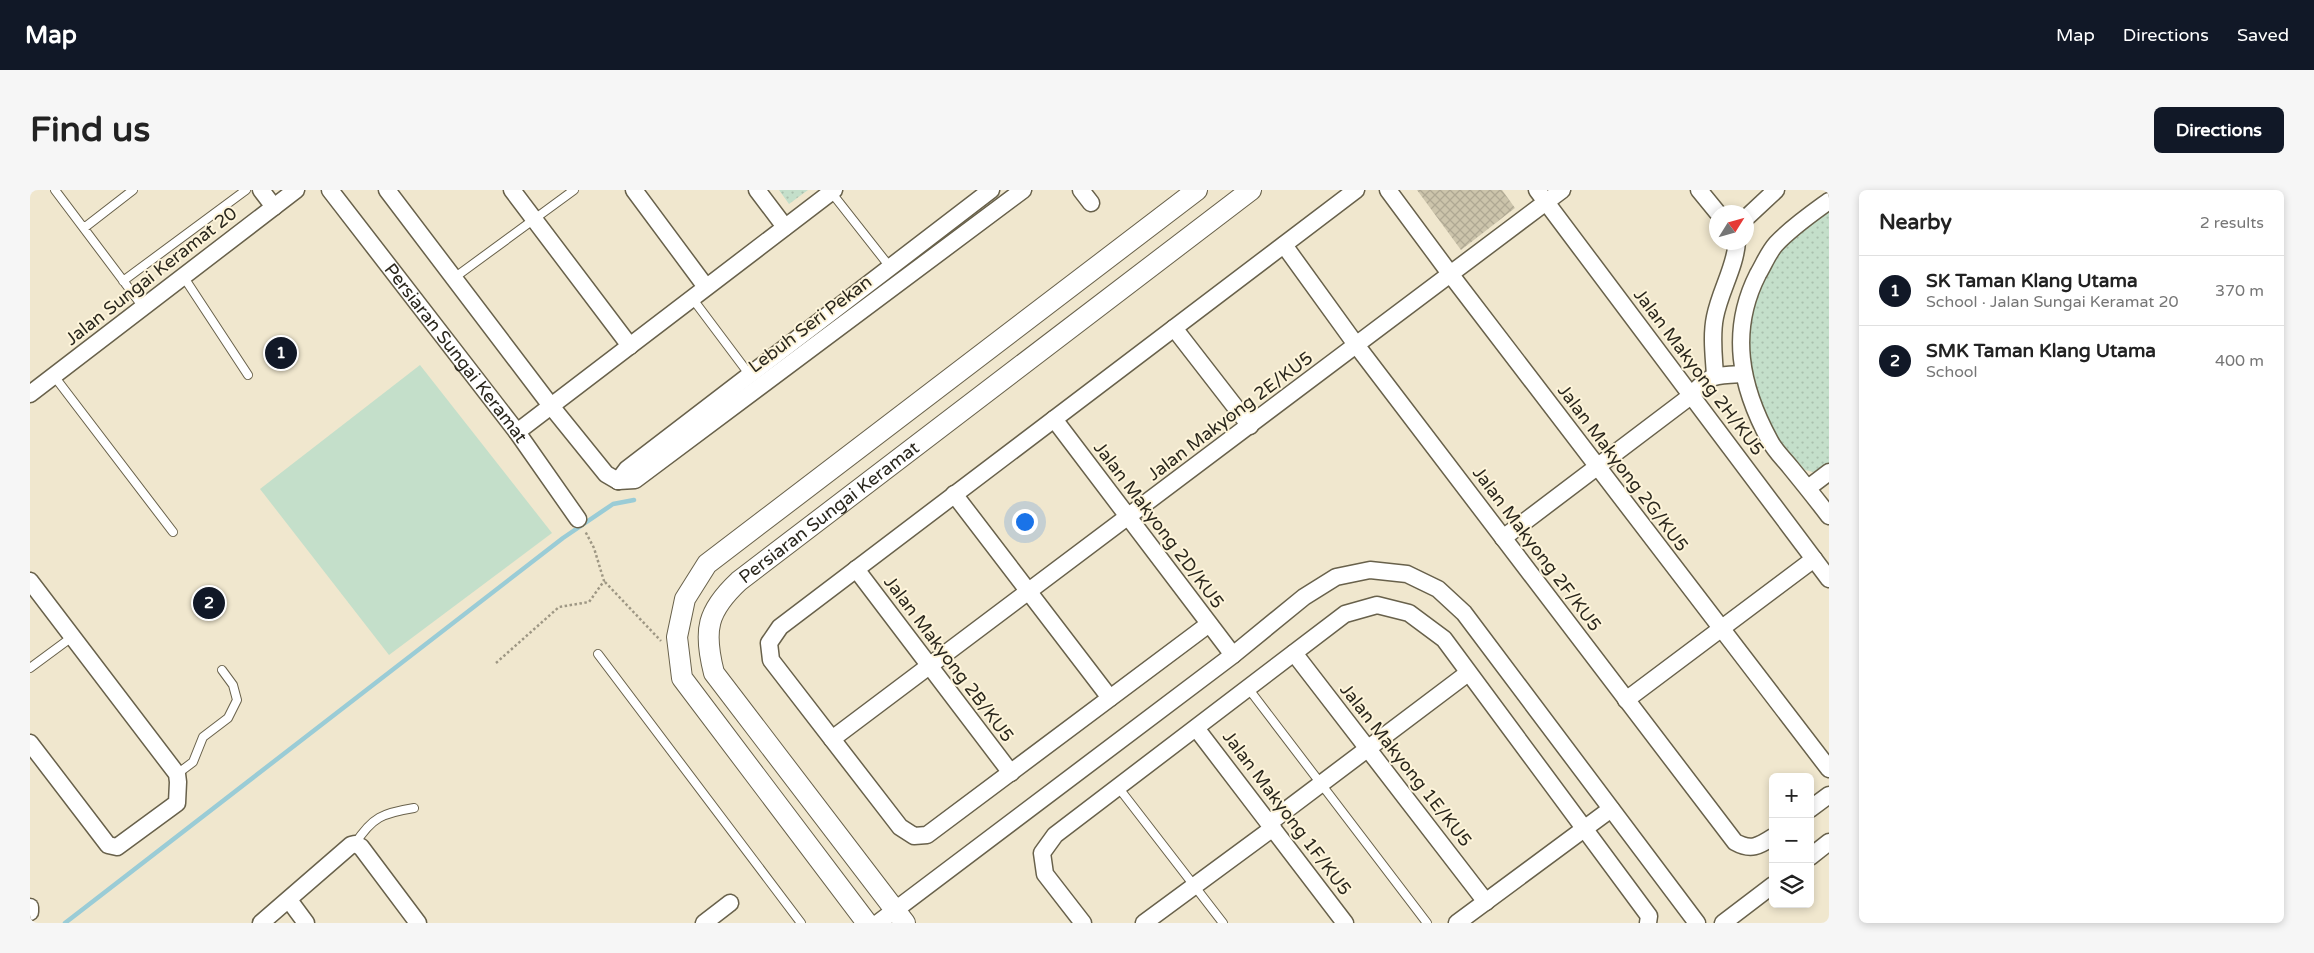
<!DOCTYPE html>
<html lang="en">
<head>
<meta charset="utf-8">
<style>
	body { margin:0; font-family:"Varela Round",sans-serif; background:#f6f6f6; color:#222 }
	.controls { position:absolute; right:15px; bottom:15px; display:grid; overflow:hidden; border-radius:8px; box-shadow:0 2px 8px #0003 }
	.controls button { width:45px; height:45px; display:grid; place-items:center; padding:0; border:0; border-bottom:1px solid #e0e0e0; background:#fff; color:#222; font:25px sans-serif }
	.compass { position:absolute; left:1679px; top:15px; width:45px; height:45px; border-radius:50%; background:#fff; box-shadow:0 2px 8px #0003; rotate:53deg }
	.you { position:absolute; left:994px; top:331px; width:18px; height:18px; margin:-12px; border:4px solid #fff; border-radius:50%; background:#1a73e8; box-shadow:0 0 0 8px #1a73e833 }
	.badge { display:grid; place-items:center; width:32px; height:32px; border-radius:50%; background:#111827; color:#fff; font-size:16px; font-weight:700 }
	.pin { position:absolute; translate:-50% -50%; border:2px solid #fff; box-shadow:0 1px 5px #0006 }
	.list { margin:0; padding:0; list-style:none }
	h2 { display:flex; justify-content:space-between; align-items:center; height:65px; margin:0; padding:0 20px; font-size:21px }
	h2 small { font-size:16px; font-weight:400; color:#767676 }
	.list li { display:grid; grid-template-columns:32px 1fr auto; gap:15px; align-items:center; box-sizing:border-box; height:70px; padding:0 20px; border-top:1px solid #e0e0e0 }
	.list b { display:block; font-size:19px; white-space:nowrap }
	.list p { margin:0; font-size:16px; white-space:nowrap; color:#767676 }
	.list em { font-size:16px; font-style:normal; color:#767676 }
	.icon { flex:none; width:28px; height:28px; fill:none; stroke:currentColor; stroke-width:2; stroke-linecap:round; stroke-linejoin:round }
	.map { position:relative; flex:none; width:1799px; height:733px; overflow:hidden; border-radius:8px }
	header { display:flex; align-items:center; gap:30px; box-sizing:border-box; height:70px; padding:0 25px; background:#111827; color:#fff }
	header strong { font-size:24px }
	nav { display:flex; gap:28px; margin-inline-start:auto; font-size:18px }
	.intro { display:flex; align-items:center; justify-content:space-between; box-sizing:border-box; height:120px; padding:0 30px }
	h1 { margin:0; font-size:35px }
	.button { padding:12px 22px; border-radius:8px; background:#111827; color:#fff; font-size:18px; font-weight:700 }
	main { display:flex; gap:30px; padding:0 30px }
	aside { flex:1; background:#fff; border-radius:8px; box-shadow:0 2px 8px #0003 }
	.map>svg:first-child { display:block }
	.grass { fill:url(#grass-dots) }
	.pitch { fill:#c4dfca }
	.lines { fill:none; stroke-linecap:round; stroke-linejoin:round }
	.stream { stroke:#9accd6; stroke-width:4.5 }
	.building { fill:url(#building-cross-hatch) }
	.service-casing { stroke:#68614b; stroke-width:10 }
	.minor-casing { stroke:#68614b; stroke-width:19 }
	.tertiary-casing { stroke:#68614b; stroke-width:22 }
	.path { stroke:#9e9784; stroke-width:2.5; stroke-dasharray:2.5 2.5; stroke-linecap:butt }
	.service { stroke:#fff; stroke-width:8 }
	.minor { stroke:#fff; stroke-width:16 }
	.tertiary { stroke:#fff; stroke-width:20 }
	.labels { text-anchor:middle; stroke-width:4; stroke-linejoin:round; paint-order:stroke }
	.street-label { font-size:18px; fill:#2a271d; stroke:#fef5db }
</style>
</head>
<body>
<header>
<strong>Map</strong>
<nav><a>Map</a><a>Directions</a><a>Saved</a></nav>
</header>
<div class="intro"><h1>Find us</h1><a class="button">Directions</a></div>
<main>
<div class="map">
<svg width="1799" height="733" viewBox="0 0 1799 733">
	<defs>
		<pattern id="grass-dots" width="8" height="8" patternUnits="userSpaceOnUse" patternTransform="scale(1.25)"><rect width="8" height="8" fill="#c4dfca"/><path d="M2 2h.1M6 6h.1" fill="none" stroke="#a9bfad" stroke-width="1.8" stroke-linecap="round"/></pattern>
		<pattern id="building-cross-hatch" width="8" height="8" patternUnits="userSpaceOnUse" patternTransform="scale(1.25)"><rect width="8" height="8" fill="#ccc4ab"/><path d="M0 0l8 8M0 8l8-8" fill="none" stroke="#afa893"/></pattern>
	</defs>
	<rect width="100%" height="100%" fill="#f0e7ce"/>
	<!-- grass -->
	<path class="grass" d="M749,0h29l-19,14z
		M1799,21v253l-16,8 -8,-2 -29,-34 -15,-33 -10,-31 -3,-31 1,-29 29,-60z"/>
	<!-- pitch -->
	<path class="pitch" d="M390,175l132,168 -163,122 -129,-166z"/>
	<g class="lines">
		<!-- stream -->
		<path class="stream" d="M35,733l498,-385 50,-34 21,-4"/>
	</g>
	<!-- building -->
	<path class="building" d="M1387,0h85l13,18 -54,42z"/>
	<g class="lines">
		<defs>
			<path id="service" d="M25,0l88,117
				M801,2l59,75
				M54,38l49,-38
				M153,86l65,99
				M424,88l120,-88
				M93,91l123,-91
				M662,108l57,76
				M24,186l119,156
				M568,464l203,269
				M0,478l42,-31
				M1218,498l179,235
				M147,584l16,-12 10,-25 25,-19 9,-18 -4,-15 -11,-15
				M1088,597l105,136
				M325,654c17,-27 28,-31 59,-36"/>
			<g id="minor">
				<path d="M231,0l13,17"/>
				<path id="s1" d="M300,0l187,242 61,87"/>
				<path d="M357,0l164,216 55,68 12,7"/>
				<path d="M482,0l118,156"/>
				<path d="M604,0l72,97"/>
				<path d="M727,0l28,37"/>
				<path d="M1051,0l10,13"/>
				<path d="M1358,0l63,85 378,494"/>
				<path d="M1507,0l292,389"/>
				<path d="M1669,0l18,22"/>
				<path d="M1799,11c-18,13 -37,26 -53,43 -8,9 -12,20 -18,30 -29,57 -18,112 12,167 5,10 14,18 21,27 13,16 26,32 38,48"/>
				<path d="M1716,28l30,-28"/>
				<path d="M1254,55l73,101 378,496c16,9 24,4 38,-5"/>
				<path d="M1144,138l76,98"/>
				<path d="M1685,186c-1,-19 -4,-40 0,-59 5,-26 20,-49 22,-75"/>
				<path d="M0,204l266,-204"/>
				<path d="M1024,229l179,236"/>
				<path d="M487,242l317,-242"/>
				<path d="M588,291l17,-1 388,-290"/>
				<path d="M588,291l9,-12 364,-279"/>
				<path d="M1778,298l21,-16"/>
				<path d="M924,304l156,204"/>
				<path d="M1473,348l189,-143c16,-21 26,-20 51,-21"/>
				<path d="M826,379l155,204"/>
				<path d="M0,391l147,193 1,8 -1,21 -60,44 -9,-2 -78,-102"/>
				<path d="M1179,434l-282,211 -13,1 -14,-9 -129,-167 -2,-17 11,-16 576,-437"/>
				<path d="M1264,463l192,249"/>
				<path d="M1596,510l188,-141"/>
				<path d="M1166,538l149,195"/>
				<path d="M802,549l730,-549"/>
				<path d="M1780,619l19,-14"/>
				<path d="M1239,633l199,-150"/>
				<path d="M1780,667l19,-15"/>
				<path d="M259,710l17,23"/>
				<path d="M0,717v5"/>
				<path d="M231,733l90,-78 4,-1 6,3 57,76"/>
				<path d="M674,733l26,-20"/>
				<path d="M848,733l355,-268 71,-58 32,-20 34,-7 37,4 31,15 26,24 233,310"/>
				<path d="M1053,733l-38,-49 -3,-21 13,-18 290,-221 32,-9 32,8 35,26 205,277 -1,7"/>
				<path d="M1114,733l129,-95"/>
				<path d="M1427,733l154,-114"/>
				<path d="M1693,733l50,-38"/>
			</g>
			<g id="tertiary">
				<path d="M837,733l-185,-245 -5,-41 8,-38 22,-35 490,-374"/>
				<path id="s2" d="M875,733l-191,-250c-11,-43 -7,-62 25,-92l512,-391"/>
			</g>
		</defs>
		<!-- service casing -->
		<use href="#service" class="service-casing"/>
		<!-- minor casing -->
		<use href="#minor" class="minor-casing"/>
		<!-- tertiary casing -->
		<use href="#tertiary" class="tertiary-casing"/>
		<!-- path -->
		<path class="path" d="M575,392l56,59
			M466,473l63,-56 30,-5 15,-21 -10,-33 -9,-17"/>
		<!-- service -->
		<use href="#service" class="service"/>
		<!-- minor -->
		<use href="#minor" class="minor"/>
		<!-- tertiary -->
		<use href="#tertiary" class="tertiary"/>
	</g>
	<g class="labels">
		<!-- street labels -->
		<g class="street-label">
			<text transform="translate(121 86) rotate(-38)" y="6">Jalan Sungai Keramat 20</text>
			<text transform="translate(780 134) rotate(-37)" y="6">Lebuh Seri Pekan</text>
			<text dy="6" stroke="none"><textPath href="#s1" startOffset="206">Persiaran Sungai Keramat</textPath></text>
			<text transform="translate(1669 182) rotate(53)" y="6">Jalan Makyong 2H/KU5</text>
			<text transform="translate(1200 226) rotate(-37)" y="6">Jalan Makyong 2E/KU5</text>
			<text transform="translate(1593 278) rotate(53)" y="6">Jalan Makyong 2G/KU5</text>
			<text dy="6" stroke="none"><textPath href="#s2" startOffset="530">Persiaran Sungai Keramat</textPath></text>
			<text transform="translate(1129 335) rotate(53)" y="6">Jalan Makyong 2D/KU5</text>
			<text transform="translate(1507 359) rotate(53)" y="6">Jalan Makyong 2F/KU5</text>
			<text transform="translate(919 469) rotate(53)" y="6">Jalan Makyong 2B/KU5</text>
			<text transform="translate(1376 575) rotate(52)" y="6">Jalan Makyong 1E/KU5</text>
			<text transform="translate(1257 623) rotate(53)" y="6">Jalan Makyong 1F/KU5</text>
		</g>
	</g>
</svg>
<div class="controls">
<button>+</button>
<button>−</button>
<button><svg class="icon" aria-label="layers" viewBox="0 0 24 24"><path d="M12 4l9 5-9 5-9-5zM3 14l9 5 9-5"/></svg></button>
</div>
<svg class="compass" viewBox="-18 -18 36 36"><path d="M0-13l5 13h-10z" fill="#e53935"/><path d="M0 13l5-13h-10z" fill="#767676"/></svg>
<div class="you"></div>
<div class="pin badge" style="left:251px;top:163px">1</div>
<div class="pin badge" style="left:179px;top:413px">2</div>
</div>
<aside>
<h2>Nearby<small>2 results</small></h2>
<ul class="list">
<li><span class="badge">1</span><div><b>SK Taman Klang Utama</b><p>School · Jalan Sungai Keramat 20</p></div><em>370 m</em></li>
<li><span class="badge">2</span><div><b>SMK Taman Klang Utama</b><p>School</p></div><em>400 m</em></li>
</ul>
</aside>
</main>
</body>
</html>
